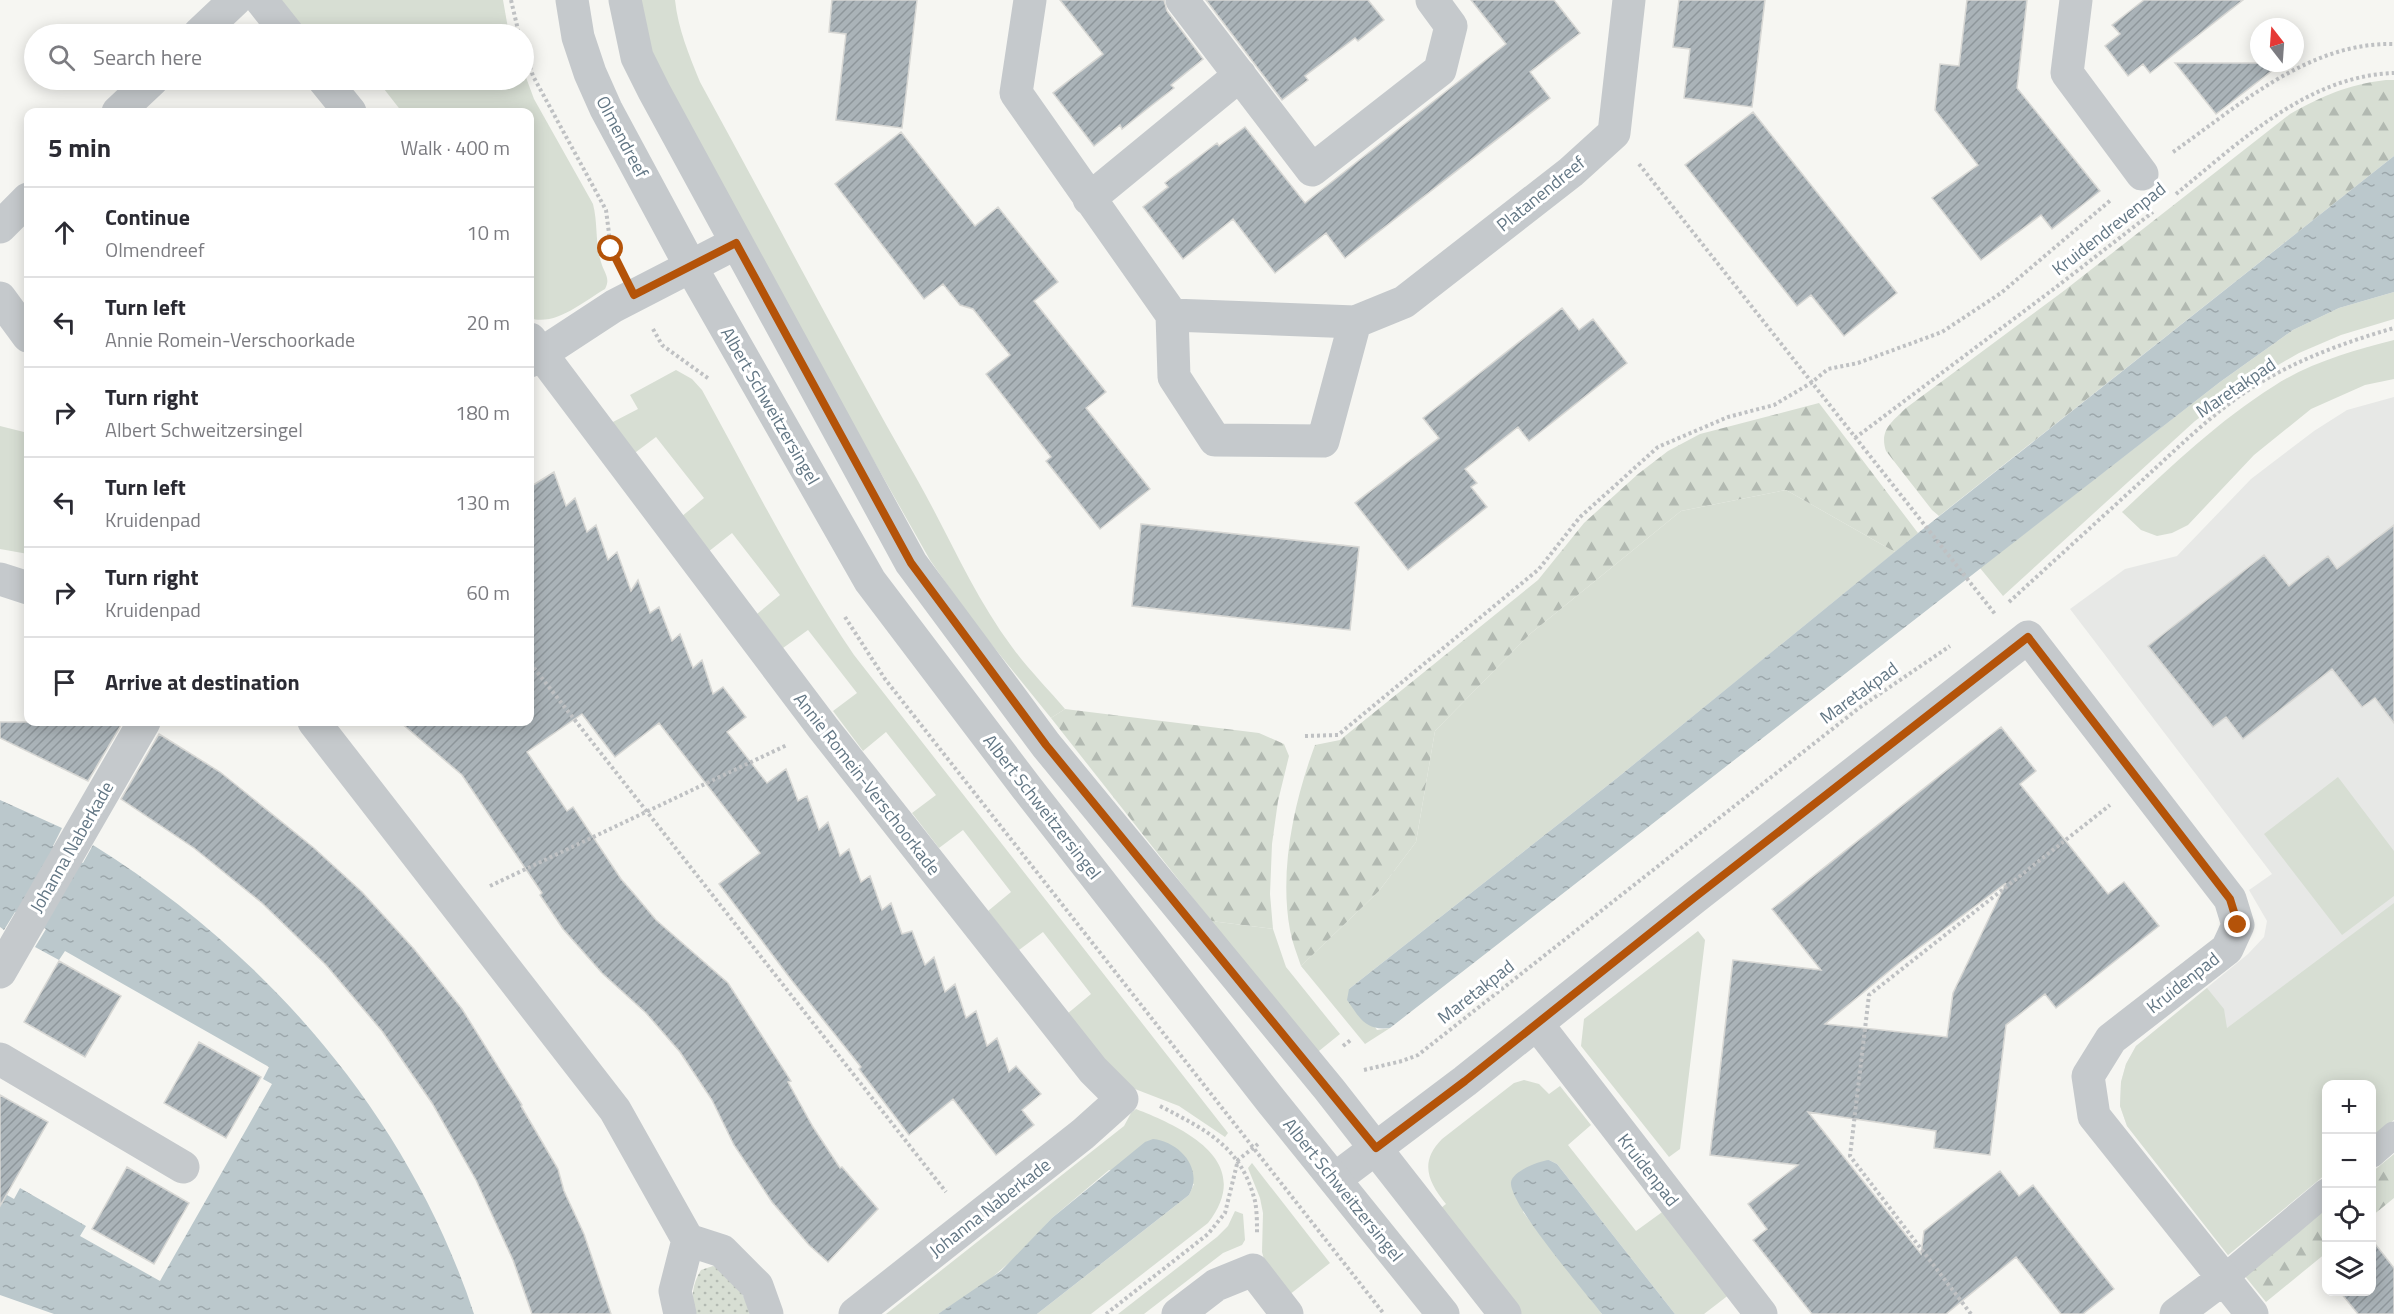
<!DOCTYPE html>
<html lang="en">
<head>
<meta charset="utf-8">
<style>
	body { margin:0; font-family:"Titillium Web",sans-serif; background:#f2f2f3; color:#2b2b33 }
	.controls { position:absolute; right:18px; bottom:18px; display:grid; overflow:hidden; border-radius:12px; box-shadow:0 3px 15px #0003 }
	.controls button { width:54px; height:54px; display:grid; place-items:center; padding:0; border:0; border-bottom:2px solid #e1e1e2; background:#fff; color:#2b2b33; font:30px sans-serif }
	.compass { position:absolute; left:2250px; top:18px; width:54px; height:54px; border-radius:50%; background:#fff; box-shadow:0 3px 15px #0003; rotate:343deg }
	.stop { position:absolute; width:18px; height:18px; margin:-14px; border:4px solid #b45309; border-radius:50%; background:#fff }
	.stop.end { background:#b45309; border-color:#fff; box-shadow:0 2px 6px #0008 }
	.list { margin:0; padding:0; list-style:none }
	h2 { display:flex; justify-content:space-between; align-items:center; height:78px; margin:0; padding:0 24px; font-size:26px }
	h2 small { font-size:20px; font-weight:400; color:#7c7c81 }
	.list li { display:grid; grid-template-columns:39px 1fr auto; gap:18px; align-items:center; box-sizing:border-box; height:90px; padding:0 24px; border-top:2px solid #e1e1e2 }
	.list b { display:block; font-size:22px; white-space:nowrap }
	.list p { margin:0; font-size:20px; white-space:nowrap; color:#7c7c81 }
	.list em { font-size:20px; font-style:normal; color:#7c7c81 }
	.icon { flex:none; width:33px; height:33px; fill:none; stroke:currentColor; stroke-width:2; stroke-linecap:round; stroke-linejoin:round }
	.map { position:relative; flex:none; width:2394px; height:1314px; overflow:hidden }
	.search { position:absolute; background:#fff; box-shadow:0 3px 15px #0003; left:24px; top:24px; width:510px; height:66px; display:flex; align-items:center; gap:15px; box-sizing:border-box; padding:0 21px; border-radius:33px; color:#7c7c81; font-size:22px }
	.panel { position:absolute; background:#fff; box-shadow:0 3px 15px #0003; left:24px; top:108px; width:510px; height:618px; border-radius:12px }
	.map>svg:first-child { display:block }
	.built { fill:#e7e8e6 }
	.green { fill:#d7ded3 }
	.forest { fill:url(#forest-firs) }
	.garden { fill:url(#garden-dots) }
	.water { fill:url(#water-ripples) }
	.building { fill:url(#building-hatch); stroke:#d8d8d5; stroke-width:1.5; fill-rule:evenodd }
	.lines { fill:none; stroke-linecap:round; stroke-linejoin:round }
	.path { stroke:#bfc1c3; stroke-width:4; stroke-dasharray:3 3; stroke-linecap:butt }
	.pedestrian { stroke:#c5c9cc; stroke-width:27 }
	.minor { stroke:#c5c9cc; stroke-width:33 }
	.tertiary { stroke:#c5c9cc; stroke-width:33 }
	.route { stroke:#b45309; stroke-width:8 }
	.labels { text-anchor:middle; stroke-width:6; stroke-linejoin:round; paint-order:stroke }
	.street-label { font-size:18px; fill:#637785; stroke:#fff }
</style>
</head>
<body>
<div class="map">
<svg width="2394" height="1314" viewBox="0 0 2394 1314">
	<defs>
		<pattern id="forest-firs" width="22" height="20" patternUnits="userSpaceOnUse" patternTransform="scale(1.5)"><rect width="22" height="20" fill="#d7ded3"/><path d="M5 1l3.5 6h-7zM16 11l3.5 6h-7z" fill="#b2b9b1"/></pattern>
		<pattern id="garden-dots" width="8" height="8" patternUnits="userSpaceOnUse" patternTransform="scale(1.5)"><rect width="8" height="8" fill="#d7ded3"/><path d="M2 2h.1M6 6h.1" fill="none" stroke="#b2b9b1" stroke-width="1.8" stroke-linecap="round"/></pattern>
		<pattern id="water-ripples" width="26" height="14" patternUnits="userSpaceOnUse" patternTransform="scale(1.5)"><rect width="26" height="14" fill="#bbc8cc"/><path d="M2 4q2-2 4 0t4 0M15 11q2-2 4 0t4 0" fill="none" stroke="#9ca7ab"/></pattern>
		<pattern id="building-hatch" width="6" height="6" patternUnits="userSpaceOnUse" patternTransform="scale(1.5)"><rect width="6" height="6" fill="#aab3b8"/><path d="M-1 1l2-2M0 6l6-6M5 7l2-2" fill="none" stroke="#8e969b"/></pattern>
	</defs>
	<rect width="100%" height="100%" fill="#f6f6f2"/>
	<!-- built -->
	<path class="built" d="M2394,397v723l-22,-36h-46v90l-98,81 -101,-129 -7,-20 1,-24 5,-18 10,-18 112,-92 16,-17 3,-16 -18,-31 23,-16 -202,-265 55,-40 52,-13 74,-77 63,-48 33,-21z"/>
	<!-- green -->
	<path class="green" d="M279,0h224l6,34h-206z
		M640,0h35c3,29 14,55 25,82 73,133 143,268 218,399 31,55 56,115 94,166 16,22 36,42 53,62l-14,9 -80,-99 -41,-59 -149,-263 -127,-236z
		M524,72l10,27 59,105c5,19 2,40 8,58 3,11 10,16 4,27 -21,12 -50,38 -75,29v-206h-128l-25,-32h147z
		M2394,292v27l-53,16 -42,18 -57,33 -47,35 -192,175 -23,-28 240,-186 73,-52 46,-22z
		M2394,340v39l-29,6 -54,24 -57,46 -66,70 -16,8 -15,3 -16,-6 -19,-18c49,-45 96,-91 152,-126 35,-23 80,-36 120,-46z
		M676,370l16,9 10,11c49,89 95,181 152,265l374,478 -3,4 -46,-31 -57,-22 -55,-70 24,-20 -48,-62 -24,18 -31,-39 23,-19 -48,-62 -24,18 -27,-35 24,-18 -50,-63 -23,19 -30,-40 24,-18 -49,-63 -25,18 -26,-34 23,-19 -48,-62 -24,19 -27,-35 23,-19 -48,-61 -24,18 -21,-32 27,-14 -8,-14z
		M0,426l28,7v121l-28,-5z
		M1786,490l109,62 -278,226 -268,211 28,41 13,-2 -25,16 -64,-78 78,-75 37,-49 19,-111 95,-97 151,-123z
		M2338,777l56,74v45l-52,39 -78,-101z
		M2394,903v217l-22,18v-54h-46v90l-98,81 -101,-129 -7,-20 1,-24 5,-18 10,-18 71,-58 17,21 3,19z
		M1211,921l62,8 13,38 54,67 -26,21z
		M1698,931l7,9 -25,209 -11,8 -88,-111 3,-27z
		M1524,1080l15,4 10,10 11,-8 31,39 -23,20 68,86 29,-21 65,84 -26,20h-29l-118,-150 -8,-4 -26,52 79,102h-85l-81,-102 10,-8c-18,-22 -27,-42 -4,-65l72,-56z
		M1136,1109c48,19 120,52 72,114l-117,91h-54l152,-119 5,-11 -85,-14 -57,48 -35,38 -35,30 -44,28h-52l238,-188 7,-13z
		M1252,1163l78,100 -41,32 -24,-32 -3,-11 1,-39 -3,-15 -12,-30z
		M1235,1211l8,3 2,26 -3,5 -19,8 -79,61h-26l99,-77 11,-11z"/>
	<!-- forest -->
	<path class="forest" d="M2386,80h8v76l-455,360 -7,-6 -46,-59c-7,-21 6,-29 20,-43l159,-118 225,-176c34,-19 57,-29 96,-34z
		M1819,403l99,130 -23,19 -109,-62 -105,21 -151,123 -95,97 -19,111 -37,49 -78,75c-4,-12 -9,-24 -11,-36 -11,-59 4,-129 25,-185l25,-5 198,-160 46,-57 54,-49 30,-23 32,-17z
		M1065,709l194,24 25,11 5,12 -11,45 -6,43 -2,50 3,35 -62,-8 -160,-203z
		M2394,1154v44l-22,18v-44z
		M2326,1208v45l-60,49 -22,-27z"/>
	<!-- garden -->
	<path class="garden" d="M713,1266c20,7 32,29 37,48h-58c0,-17 0,-30 9,-44z"/>
	<!-- water -->
	<path class="water" d="M2394,156v136l-55,16 -46,22 -73,52 -830,646c-25,3 -30,-10 -43,-28l2,-11 268,-211 301,-245z
		M0,800l62,28 -9,18 30,17 10,-18c175,109 316,272 381,469h-420l-54,-19v-104l14,8 6,-11 66,38 -6,10 80,45 112,-197 -9,-5 6,-12 -204,-116 -6,9 -24,-13 11,-18 -31,-17 -11,18 -4,-3z
		M1153,1139c27,3 51,30 36,56l-152,119h-99l63,-43 51,-53 93,-76z
		M1549,1160l8,4 118,150h-73c-16,-21 -94,-111 -91,-132 2,-11 28,-21 38,-22z"/>
	<!-- building -->
	<path class="building" d="M832,0h85l-15,128 -66,-8 10,-86 -17,-2z
		M1060,0h104l3,11 36,48 -32,26 3,3 -27,21 -25,20 -2,-4 -26,21 -41,-53 50,-39z
		M1206,0h162l16,20 -26,21 -3,-3 -50,38 3,4 -26,20z
		M1471,0h83l26,33 -50,39 20,26 -205,160 -19,-25 -51,40 -42,-54 -50,40 -40,-52 25,-20 -3,-4 52,-40 2,3 26,-19 60,76 201,-159z
		M1679,0h86l-13,107 -68,-9 6,-49 -17,-2z
		M1967,0h60l-10,88 83,103 -48,38 -11,-14 -60,45 -49,-62 46,-33 -43,-55 5,-46 19,2z
		M2144,0h99l-93,73 -7,-9 -15,12 -23,-30 15,-12 -8,-9z
		M2175,63h107l-66,51z
		M1753,112l144,181 -53,43 -33,-41 -14,11 -112,-141z
		M901,132l74,94 23,-19 60,75 -24,19 72,91 -20,16 64,81 -50,40 -54,-68 5,-4 -65,-83 24,-19 -37,-46 -13,-4 -17,-21 -19,15 -89,-115z
		M1562,308l17,22 14,-11 34,44 -98,78 -11,-14 -53,42 12,14 -6,4 16,20 -79,63 -53,-67 84,-65 -16,-20z
		M554,472l12,34 9,-8 12,34 9,-7 12,35 9,-8 14,39 7,-11 12,33 9,-6 13,34 8,-7 13,34 9,-8 11,34 10,-7 23,30 -19,15 40,51 19,-14 12,32 9,-5 12,34 9,-8 12,34 9,-7 12,33 9,-6 12,34 9,-7 11,31 10,-3 13,34 9,-8 11,35 10,-8 11,34 10,-7 11,35 10,-8 12,34 7,-6 25,28 -19,16 12,15 -38,30 -43,-56 -44,36 -50,-66 2,-2 -68,-85 -74,-98 41,-31 -101,-130 -44,34 -33,-43 -55,38 40,59 6,-4 48,72 14,16 21,25 72,63 63,98 -3,1 25,45 27,41 2,-1 36,42 -50,53 -19,-17 -37,-43 -38,-57 -22,-45 -32,-48 -34,-39 -44,-40 -39,-44 -23,-34 2,-2 -80,-118 -62,-53h130v-235z
		M1141,524l218,23 -9,83 -218,-24z
		M2394,525v198l-19,-25 -13,9 -30,-38 -89,70 -17,-22 -13,10 -65,-81 116,-91 25,31 39,-30 9,13z
		M0,722h123l-35,59 -88,-43z
		M2001,727l35,44 -16,13 88,110 16,-12 35,44 -103,82 -11,-14 -39,31 -16,130 -56,-7 2,-17 -128,-19 113,142 3,-23 76,-60 19,25 14,-11 81,104 -31,25h-22l-45,-57 -70,57h-134l-59,-74 14,-11 -19,-25 50,-39 -88,-10 23,-195 88,10 -49,-61zM2006,883l-53,110 -6,44 -122,-13 74,-61z
		M159,734l61,38 94,76 48,44 52,57 48,60 60,96 -1,1 37,63 6,22 20,43 27,80h-79l-19,-54 -37,-80 -44,-77 -50,-72 -56,-66 -64,-62 -68,-55 -73,-49z
		M59,961l62,35 -36,61 -61,-35z
		M199,1042l62,35 -35,61 -62,-35z
		M0,1095l48,27 -48,84z
		M127,1167l62,36 -35,61 -62,-35z
		M2372,1240l22,28v46h-36l-18,-22h32z"/>
	<g class="lines">
		<!-- path -->
		<path class="path" d="M511,0l8,34
			M524,50l9,26 73,134 5,39 6,12
			M2173,152c66,-46 135,-110 221,-108
			M1639,164l356,450
			M2176,194c64,-52 131,-118 218,-121
			M653,329l9,16 47,34
			M1855,438l200,-150 98,-76
			M2009,602c46,-42 92,-84 138,-126 36,-33 73,-70 116,-95 41,-24 86,-40 131,-53
			M845,617l40,62 499,635
			M530,663l416,529
			M1305,736l33,-1 201,-166 41,-52 78,-70 70,-30 46,-12 37,-22 17,-14 30,-6 84,-31 59,-39 111,-94
			M490,886l297,-141
			M1343,1046l9,-7
			M1364,1070l38,-9 16,-6 441,-347 91,-62
			M1160,1106c46,24 81,40 95,95 2,10 2,22 2,32
			M1106,1314l102,-80 17,-21 13,-53 20,-16
			M1971,1314l-121,-158 19,-161 241,-190"/>
		<!-- pedestrian -->
		<path class="pedestrian" d="M2372,1154l22,-19
			M2224,1278l102,-86"/>
		<!-- minor -->
		<path class="minor" d="M261,0l27,34
			M1030,0l-14,93 156,222 183,7 49,-20 167,-130 43,-39 15,-133
			M1182,0l130,170 128,-100 11,-44 -19,-26
			M2076,0l-9,73 75,101
			M199,34l36,-34
			M324,80l26,32
			M118,112l34,-32
			M1089,199l151,-124
			M0,227l28,-28
			M0,298l28,38
			M1172,315l2,62 41,63 108,1 32,-119
			M530,339l293,389 270,342 29,29 -39,35 -228,180
			M530,361l84,-55 122,-63
			M0,579l28,9
			M314,722l301,388 73,130 34,11 35,35 10,28
			M0,972l144,-250
			M1537,1024l224,290
			M0,1059l183,108
			M1335,1179l130,-98 229,-183 334,-261 202,262 8,26 -11,24 -116,90 -23,37 6,40 158,198
			M680,1314l-5,-23 13,-51
			M1178,1314l38,-29 37,-15 34,44
			M2176,1314l48,-36"/>
		<!-- tertiary -->
		<path class="tertiary" d="M572,0l6,37 12,36 16,36 85,158 179,314 156,206 246,315 171,212
			M625,0l12,57 17,34 257,472 135,182 283,344 176,225"/>
	</g>
	<g class="lines">
		<!-- route -->
		<path class="route" d="M611,249l23,46 102,-52 175,320 135,182 330,403 89,-67 229,-183 334,-261 202,262 8,26"/>
	</g>
	<g class="labels">
		<!-- street labels -->
		<g class="street-label">
			<text transform="translate(622 137) rotate(62)" y="6">Olmendreef</text>
			<text transform="translate(1541 194) rotate(-39)" y="6">Platanendreef</text>
			<text transform="translate(2109 229) rotate(-38)" y="6">Kruidendrevenpad</text>
			<text transform="translate(2236 388) rotate(-34)" y="6">Maretakpad</text>
			<text transform="translate(770 406) rotate(60)" y="6">Albert Schweitzersingel</text>
			<text transform="translate(1859 693) rotate(-36)" y="6">Maretakpad</text>
			<text transform="translate(867 784) rotate(52)" y="6">Annie Romein-Verschoorkade</text>
			<text transform="translate(1042 807) rotate(52)" y="6">Albert Schweitzersingel</text>
			<text transform="translate(72 847) rotate(-60)" y="6">Johanna Naberkade</text>
			<text transform="translate(2183 983) rotate(-38)" y="6">Kruidenpad</text>
			<text transform="translate(1476 992) rotate(-38)" y="6">Maretakpad</text>
			<text transform="translate(1648 1170) rotate(52)" y="6">Kruidenpad</text>
			<text transform="translate(1343 1190) rotate(51)" y="6">Albert Schweitzersingel</text>
			<text transform="translate(990 1208) rotate(-38)" y="6">Johanna Naberkade</text>
		</g>
	</g>
</svg>
<div class="controls">
<button>+</button>
<button>−</button>
<button><svg class="icon" aria-label="locate" viewBox="0 0 24 24"><circle cx="12" cy="12" r="6"/><path d="M12 2v4M12 18v4M2 12h4M18 12h4"/></svg></button>
<button><svg class="icon" aria-label="layers" viewBox="0 0 24 24"><path d="M12 4l9 5-9 5-9-5zM3 14l9 5 9-5"/></svg></button>
</div>
<svg class="compass" viewBox="-18 -18 36 36"><path d="M0-13l5 13h-10z" fill="#e53935"/><path d="M0 13l5-13h-10z" fill="#7c7c81"/></svg>
<div class="stop" style="left:611px;top:249px"></div>
<div class="stop end" style="left:2238px;top:925px"></div>
<div class="search"><svg class="icon" aria-label="search" viewBox="0 0 24 24"><circle cx="10" cy="10" r="6"/><path d="M15 15l6 6"/></svg>Search here</div>
<section class="panel">
<h2>5 min<small>Walk · 400 m</small></h2>
<ul class="list">
<li><svg class="icon" aria-label="ahead" viewBox="0 0 24 24"><path d="M12 20V5M6 11l6-6 6 6"/></svg><div><b>Continue</b><p>Olmendreef</p></div><em>10 m</em></li>
<li><svg class="icon" aria-label="left" viewBox="0 0 24 24"><path d="M17 20v-9H6M10 6l-5 5 5 5"/></svg><div><b>Turn left</b><p>Annie Romein-Verschoorkade</p></div><em>20 m</em></li>
<li><svg class="icon" aria-label="right" viewBox="0 0 24 24"><path d="M7 20v-9h11M14 6l5 5-5 5"/></svg><div><b>Turn right</b><p>Albert Schweitzersingel</p></div><em>180 m</em></li>
<li><svg class="icon" aria-label="left" viewBox="0 0 24 24"><path d="M17 20v-9H6M10 6l-5 5 5 5"/></svg><div><b>Turn left</b><p>Kruidenpad</p></div><em>130 m</em></li>
<li><svg class="icon" aria-label="right" viewBox="0 0 24 24"><path d="M7 20v-9h11M14 6l5 5-5 5"/></svg><div><b>Turn right</b><p>Kruidenpad</p></div><em>60 m</em></li>
<li><svg class="icon" aria-label="arrive" viewBox="0 0 24 24"><path d="M6 21V4h12l-3 4 3 4H6"/></svg><div><b>Arrive at destination</b></div></li>
</ul>
</section>
</div>
</body>
</html>
